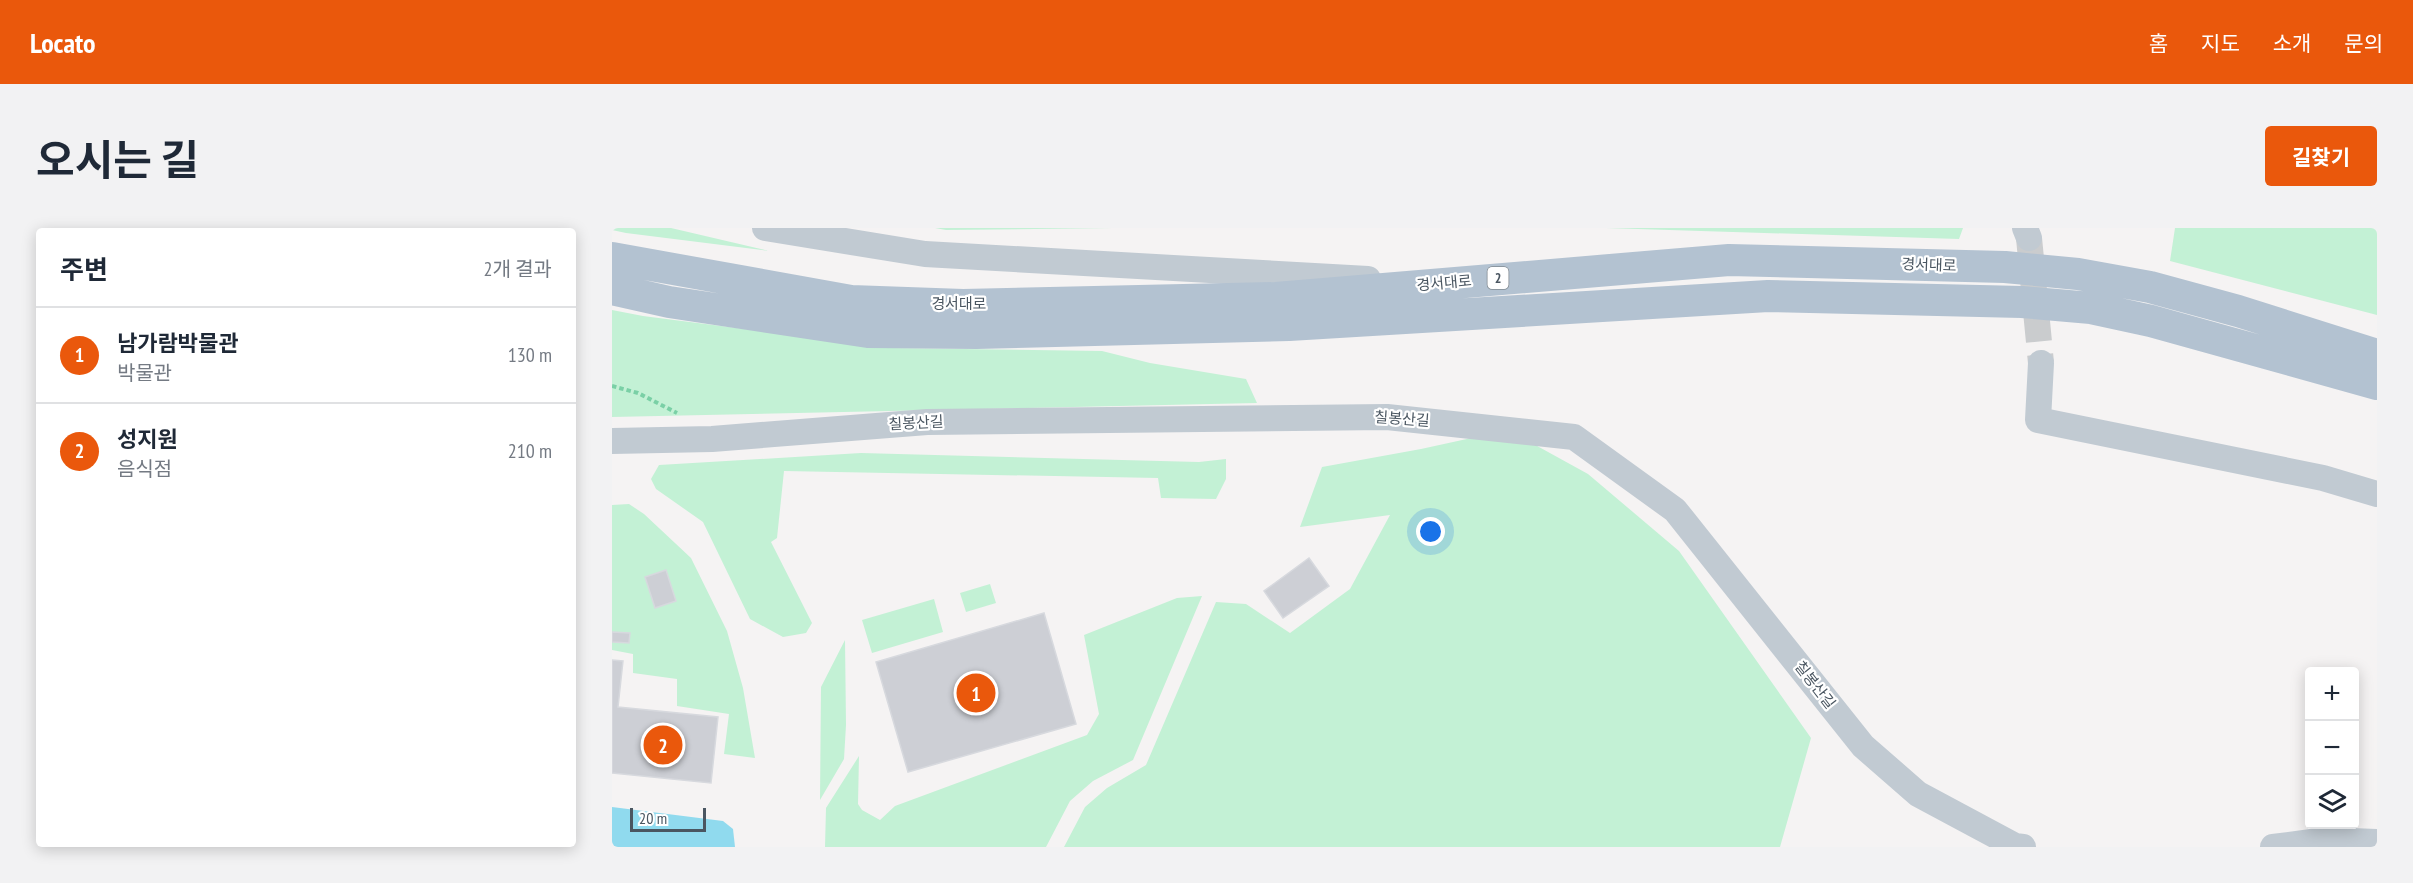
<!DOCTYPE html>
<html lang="ko">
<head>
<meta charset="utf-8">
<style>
	body { margin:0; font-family:"PT Sans Narrow","Noto Sans KR",sans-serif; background:#f2f2f3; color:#1f2937 }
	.controls { position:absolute; right:18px; bottom:18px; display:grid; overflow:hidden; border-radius:6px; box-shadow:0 3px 15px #0003 }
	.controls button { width:54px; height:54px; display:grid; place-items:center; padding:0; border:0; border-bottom:2px solid #e0e1e3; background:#fff; color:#1f2937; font:30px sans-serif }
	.scale { position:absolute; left:18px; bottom:15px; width:76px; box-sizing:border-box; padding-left:6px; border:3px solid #4a5661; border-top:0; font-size:16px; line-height:21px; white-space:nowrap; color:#4a5661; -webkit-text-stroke:4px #fff; paint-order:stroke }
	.you { position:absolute; left:819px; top:304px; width:21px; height:21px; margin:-15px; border:4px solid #fff; border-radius:50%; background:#1a73e8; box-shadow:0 0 0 9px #1a73e833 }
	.badge { display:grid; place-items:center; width:39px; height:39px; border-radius:50%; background:#ea580c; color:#fff; font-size:20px; font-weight:700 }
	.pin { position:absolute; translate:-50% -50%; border:3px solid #fff; box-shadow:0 2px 6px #0006 }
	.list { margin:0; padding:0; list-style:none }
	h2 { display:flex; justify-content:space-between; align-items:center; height:78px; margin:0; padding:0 24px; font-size:26px }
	h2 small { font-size:20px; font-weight:400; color:#747a83 }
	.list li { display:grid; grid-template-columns:39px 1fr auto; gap:18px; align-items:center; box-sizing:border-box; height:96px; padding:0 24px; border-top:2px solid #e0e1e3 }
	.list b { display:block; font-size:22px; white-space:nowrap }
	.list p { margin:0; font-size:20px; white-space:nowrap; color:#747a83 }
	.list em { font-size:20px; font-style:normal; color:#747a83 }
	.icon { flex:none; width:33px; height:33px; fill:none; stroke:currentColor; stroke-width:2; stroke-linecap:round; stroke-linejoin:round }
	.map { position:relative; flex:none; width:1765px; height:619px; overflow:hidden; border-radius:6px }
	header { display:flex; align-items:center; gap:36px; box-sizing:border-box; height:84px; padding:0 30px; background:#ea580c; color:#fff }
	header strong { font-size:28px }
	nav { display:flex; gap:33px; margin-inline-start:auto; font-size:21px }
	.intro { display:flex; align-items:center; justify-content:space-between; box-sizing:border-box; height:144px; padding:0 36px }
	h1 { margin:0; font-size:42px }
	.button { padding:15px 27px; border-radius:6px; background:#ea580c; color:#fff; font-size:21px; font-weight:700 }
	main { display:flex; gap:36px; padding:0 36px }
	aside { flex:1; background:#fff; border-radius:6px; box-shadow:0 3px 15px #0003 }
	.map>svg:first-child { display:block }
	.green { fill:#c3f1d5 }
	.water { fill:#90daee }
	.building { fill:#cdcfd5; stroke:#d7d9de; stroke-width:1.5 }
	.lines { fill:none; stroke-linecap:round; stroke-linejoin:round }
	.minor-tunnel { stroke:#caccce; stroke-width:26; stroke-dasharray:26 13; stroke-linecap:butt }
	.path { stroke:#7ad0a6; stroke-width:4; stroke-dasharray:4.5 3; stroke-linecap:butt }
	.minor { stroke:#c1cad2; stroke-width:26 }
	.major { stroke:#b3c2d1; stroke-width:32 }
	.labels { text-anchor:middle; stroke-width:4.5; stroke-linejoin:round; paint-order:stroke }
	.shield { fill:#fff; stroke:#808990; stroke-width:1.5 }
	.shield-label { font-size:14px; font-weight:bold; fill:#4a5661 }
	.street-label { font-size:15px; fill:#4a5661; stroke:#fff }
</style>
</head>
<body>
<header>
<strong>Locato</strong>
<nav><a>홈</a><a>지도</a><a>소개</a><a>문의</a></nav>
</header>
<div class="intro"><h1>오시는 길</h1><a class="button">길찾기</a></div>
<main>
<aside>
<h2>주변<small>2개 결과</small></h2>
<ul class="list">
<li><span class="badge">1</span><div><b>남가람박물관</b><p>박물관</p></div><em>130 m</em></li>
<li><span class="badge">2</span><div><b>성지원</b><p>음식점</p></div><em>210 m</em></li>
</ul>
</aside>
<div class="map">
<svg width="1765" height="619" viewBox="0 0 1765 619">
	<rect width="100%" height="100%" fill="#f5f3f3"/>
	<!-- green -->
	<path class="green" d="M0,0h59l98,23 -143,-18 -14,-3z
		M323,0h178l-167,2z
		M994,0h357l-4,11z
		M1563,0h202v87l-207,-54z
		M0,82l31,6 249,32 210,3 48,12 96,16 11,24 -645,14z
		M896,202l80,44 91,77 132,187 -31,109h-716l21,-40 22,-19 39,-23 70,-163 30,2 44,29 60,-44 40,-74 -90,12 22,-60 99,-18z
		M249,225l338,9 27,-3v20l-10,20 -55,-1 -3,-20 -374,-7 -7,67 -6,4 41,81 -6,10 -23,4 -33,-18 -47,-97 -47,-33 -5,-10 8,-14z
		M17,276l15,10 47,44 36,73 16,57 12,70 -31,-4 5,-40 -52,-8v-27l-44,-6v-19l-21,-4v-145z
		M378,356l6,19 -30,9 -6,-19z
		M590,368l-69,164 -40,21 -23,20 -24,46h-221l1,-39 33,-52 -1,48 4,6 18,10 15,-14 192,-71 12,-21 -15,-79 93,-37z
		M322,371l9,33 -71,21 -10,-33z
		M233,412l1,85 -2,34 -24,41 1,-113z"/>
	<!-- water -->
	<path class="water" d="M0,579l111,14 10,8 2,18h-123z"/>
	<!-- building -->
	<path class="building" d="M697,330l20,28 -46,32 -19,-27z
		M54,342l10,31 -21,7 -10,-31z
		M432,385l32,111 -168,48 -32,-110z
		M0,404l18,1 -1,10 -17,-1z
		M0,432l11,1 -5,46 100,10 -7,66 -99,-10z"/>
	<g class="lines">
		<!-- minor-tunnel -->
		<path class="minor-tunnel" d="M1417,10l12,125"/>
		<!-- path -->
		<path class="path" d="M0,158l26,7 39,20"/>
		<!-- minor -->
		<path class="minor" d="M153,0l160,26 443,25
			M1413,0l4,10
			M1429,135l-3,57 285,58 54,16
			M0,213l100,-2 215,-17 460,-5 187,20 101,73 188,236 55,48 97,52 8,1
			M1661,619l53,-7 51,2"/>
		<!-- major -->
		<path class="major" d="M0,30l239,43 112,4 313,-7 453,-38 276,7 73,7 72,13 88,24 139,44
			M0,61l57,13 199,30 108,1 313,-8 479,-29 254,6 69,6 60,13 226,63"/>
	</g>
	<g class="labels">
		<!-- shield labels -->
		<rect class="shield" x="875.5" y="39" width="21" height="22" rx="4.5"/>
		<g class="shield-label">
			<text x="886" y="55">2</text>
		</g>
		<!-- street labels -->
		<g class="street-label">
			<text transform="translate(1317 37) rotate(2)" y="5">경서대로</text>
			<text transform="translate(832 55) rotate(-5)" y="5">경서대로</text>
			<text x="347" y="81">경서대로</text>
			<text transform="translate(790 191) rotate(4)" y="5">칠봉산길</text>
			<text transform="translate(304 195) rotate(-3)" y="5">칠봉산길</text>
			<text transform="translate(1203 457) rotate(52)" y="5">칠봉산길</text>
		</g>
	</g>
</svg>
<div class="controls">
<button>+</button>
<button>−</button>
<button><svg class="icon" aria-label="layers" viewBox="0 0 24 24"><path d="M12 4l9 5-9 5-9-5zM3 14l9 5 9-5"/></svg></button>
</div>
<div class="scale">20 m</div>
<div class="you"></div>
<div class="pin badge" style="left:364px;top:465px">1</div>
<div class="pin badge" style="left:51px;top:517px">2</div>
</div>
</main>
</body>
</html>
